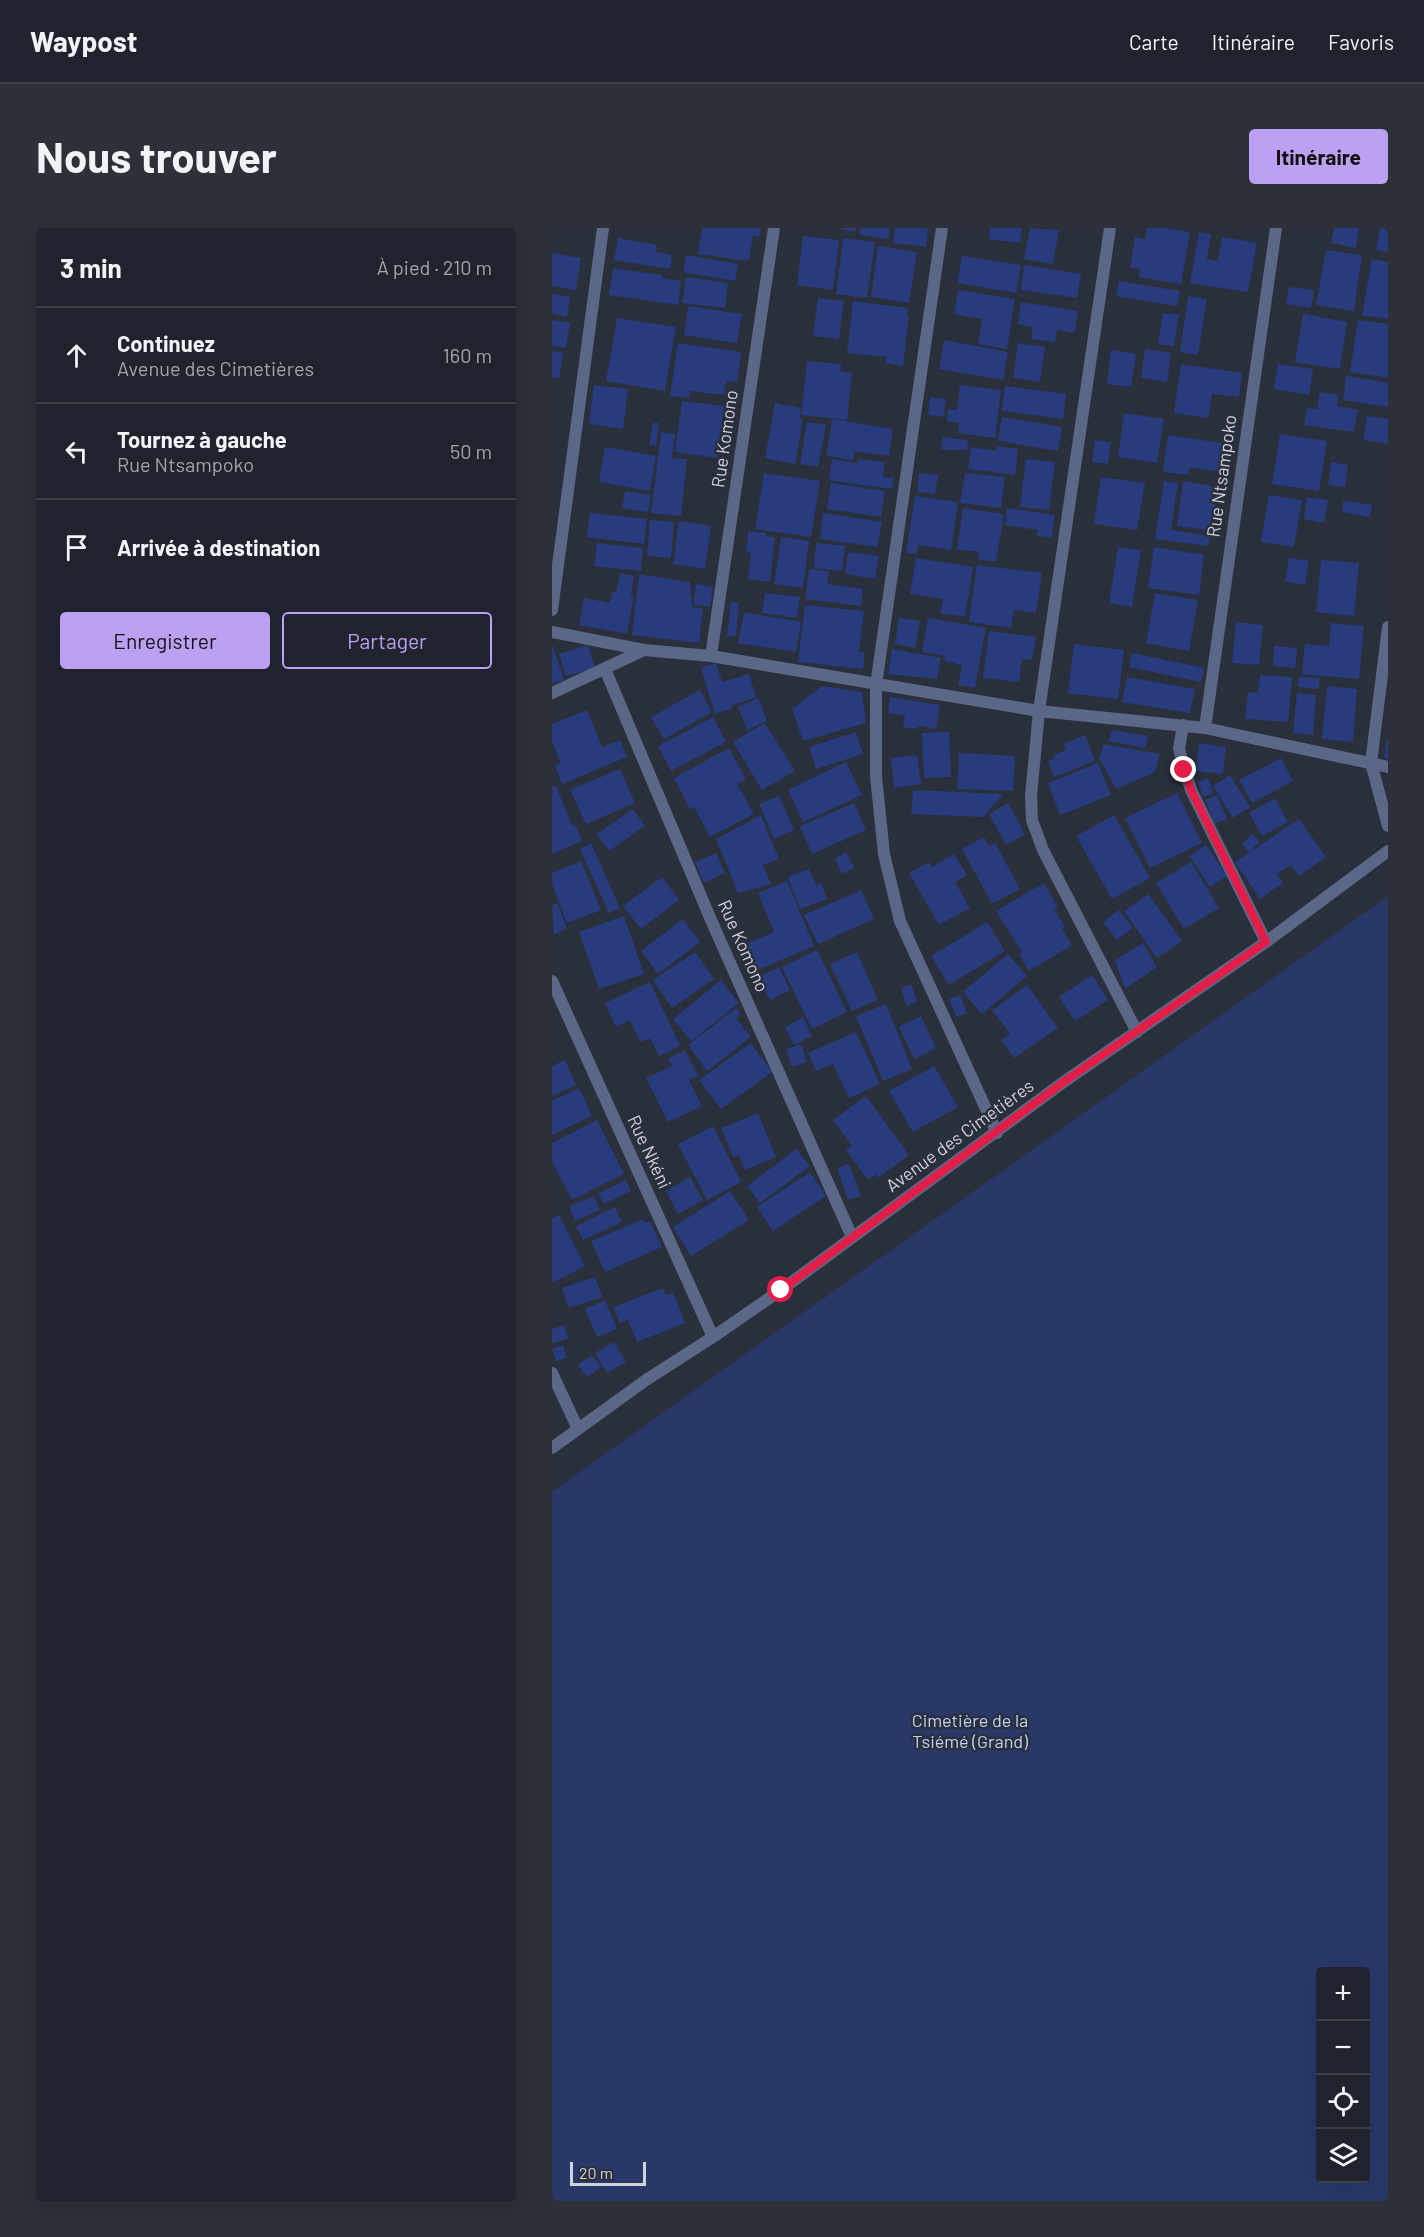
<!DOCTYPE html>
<html lang="fr">
<head>
<meta charset="utf-8">
<style>
	body { margin:0; font-family:Barlow,sans-serif; background:#2d2f39; color:#f1f3f6 }
	.controls { position:absolute; right:18px; bottom:18px; display:grid; overflow:hidden; border-radius:6px; box-shadow:0 6px 24px #0002 }
	.controls button { width:54px; height:54px; display:grid; place-items:center; padding:0; border:0; border-bottom:2px solid #3d4049; background:#20232d; color:#f1f3f6; font:30px sans-serif }
	.scale { position:absolute; left:18px; bottom:15px; width:76px; box-sizing:border-box; padding-left:6px; border:3px solid #cfd2db; border-top:0; font-size:16px; line-height:21px; white-space:nowrap; color:#cfd2db; -webkit-text-stroke:4px #2a2f3c; paint-order:stroke }
	.stop { position:absolute; width:18px; height:18px; margin:-14px; border:4px solid #e11d48; border-radius:50%; background:#fff }
	.stop.end { background:#e11d48; border-color:#fff; box-shadow:0 2px 6px #0008 }
	.list { margin:0; padding:0; list-style:none }
	h2 { display:flex; justify-content:space-between; align-items:center; height:78px; margin:0; padding:0 24px; font-size:26px }
	h2 small { font-size:20px; font-weight:400; color:#a2a4aa }
	.list li { display:grid; grid-template-columns:39px 1fr auto; gap:18px; align-items:center; box-sizing:border-box; height:96px; padding:0 24px; border-top:2px solid #3d4049 }
	.list b { display:block; font-size:22px; white-space:nowrap }
	.list p { margin:0; font-size:20px; white-space:nowrap; color:#a2a4aa }
	.list em { font-size:20px; font-style:normal; color:#a2a4aa }
	.actions { display:flex; gap:12px; padding:18px 24px }
	.actions a { flex:1; padding:14px 0; border:2px solid #bca0f2; border-radius:6px; text-align:center; font-size:21px; color:#bca0f2 }
	.actions .main { background:#bca0f2; color:#111 }
	.icon { flex:none; width:33px; height:33px; fill:none; stroke:currentColor; stroke-width:2; stroke-linecap:round; stroke-linejoin:round }
	.map { position:relative; flex:none; width:836px; height:1973px; overflow:hidden; border-radius:6px }
	header { display:flex; align-items:center; gap:36px; box-sizing:border-box; height:84px; padding:0 30px; background:#20232d; border-bottom:2px solid #3d4049 }
	header strong { font-size:28px }
	nav { display:flex; gap:33px; margin-inline-start:auto; font-size:21px }
	.intro { display:flex; align-items:center; justify-content:space-between; box-sizing:border-box; height:144px; padding:0 36px }
	h1 { margin:0; font-size:42px }
	.button { padding:15px 27px; border-radius:6px; background:#bca0f2; color:#111; font-size:21px; font-weight:700 }
	main { display:flex; gap:36px; padding:0 36px }
	aside { flex:1; background:#20232d; border-radius:6px; box-shadow:0 6px 24px #0002 }
	.map>svg:first-child { display:block }
	.green { fill:#293869; fill-rule:evenodd }
	.building { fill:#283b7d }
	.lines { fill:none; stroke-linecap:round; stroke-linejoin:round }
	.street { stroke:#5b6786; stroke-width:12 }
	.route { stroke:#e11d48; stroke-width:8 }
	.labels { text-anchor:middle; stroke-width:5; stroke-linejoin:round; paint-order:stroke }
	.street-label { font-size:18px; fill:#cfd2db; stroke:#2a2f3c }
	.park-label { font-size:18px; fill:#c1d0f8; stroke:#2a2f3c }
</style>
</head>
<body>
<header>
<strong>Waypost</strong>
<nav><a>Carte</a><a>Itinéraire</a><a>Favoris</a></nav>
</header>
<div class="intro"><h1>Nous trouver</h1><a class="button">Itinéraire</a></div>
<main>
<aside>
<h2>3 min<small>À pied · 210 m</small></h2>
<ul class="list">
<li><svg class="icon" aria-label="ahead" viewBox="0 0 24 24"><path d="M12 20V5M6 11l6-6 6 6"/></svg><div><b>Continuez</b><p>Avenue des Cimetières</p></div><em>160 m</em></li>
<li><svg class="icon" aria-label="left" viewBox="0 0 24 24"><path d="M17 20v-9H6M10 6l-5 5 5 5"/></svg><div><b>Tournez à gauche</b><p>Rue Ntsampoko</p></div><em>50 m</em></li>
<li><svg class="icon" aria-label="arrive" viewBox="0 0 24 24"><path d="M6 21V4h12l-3 4 3 4H6"/></svg><div><b>Arrivée à destination</b></div></li>
</ul>
<div class="actions"><a class="main">Enregistrer</a><a>Partager</a></div>
</aside>
<div class="map">
<svg width="836" height="1973" viewBox="0 0 836 1973">
	<rect width="100%" height="100%" fill="#2a2f3c"/>
	<!-- green -->
	<path class="green" d="M836,668v1305h-836v-709zM768,1744h46v206h-46z"/>
	<!-- building -->
	<path class="building" d="M150,0h59l-2,9 -6,-2 -4,26 -51,-7z
		M283,0h21l-1,4z
		M308,0h30l-1,11 -30,-4z
		M343,0h33l-2,19 -33,-4z
		M438,0h32l-2,15 -31,-4z
		M478,0l29,2 -6,34 -29,-5z
		M595,0h17l26,4 -9,52 -42,-7 1,-8 -10,-1 5,-31 10,2z
		M782,0h25l-3,20 -25,-5z
		M828,0h8v24l-12,-2z
		M647,4l12,2 -4,25 11,2 4,-24 35,6 -9,49 -58,-9z
		M251,8l36,4 -6,50 -36,-5z
		M66,10l39,7 -1,7 16,3 -2,14 -56,-9z
		M291,10l32,4 -8,56 -31,-4z
		M326,18l39,6 -8,51 -38,-6z
		M774,22l36,5 -8,56 -38,-6z
		M0,25l29,5 -5,32 -24,-4z
		M134,27l52,9 -3,17 -52,-9z
		M410,28l59,9 -5,28 -59,-10z
		M820,31l16,3v57l-26,-4z
		M472,37l57,9 -4,24 -56,-8z
		M61,40l49,7v3l19,3 -3,24 -69,-10z
		M134,49l42,6 -3,25 -43,-5z
		M567,53l61,10 -3,15 -61,-10z
		M737,59l25,3 -3,18 -25,-4z
		M406,62l57,9 -8,50 -29,-5 4,-25 -28,-5z
		M0,66l18,3 -3,20 -15,-3z
		M636,68l19,3 -9,56 -18,-3z
		M266,70l26,3 -5,38 -26,-3z
		M301,73l55,7 -1,7h2l-6,51 -18,-3 1,-6 -39,-4z
		M469,74l57,9 -3,22 -18,-3 -2,12 -24,-3 2,-12 -15,-3z
		M136,78l54,8 -5,29 -53,-8z
		M611,85l16,2 -5,31 -16,-2z
		M751,86l44,8 -7,47 -45,-7z
		M65,90l59,9 -11,64 -59,-10z
		M0,92l18,3 -4,25 -14,-2z
		M806,92l30,4v54l-38,-6z
		M392,112l64,12 -5,28 -64,-11z
		M126,115l63,9 -4,30 -11,-1 -2,14 -34,-4 -1,7 -19,-2z
		M466,115l27,4 -5,35 -27,-4z
		M593,121l26,4 -4,29 -26,-4z
		M559,122l25,4 -5,33 -24,-3z
		M0,123l11,1 -4,26 -7,-1z
		M255,133l34,3 -1,7 12,2 -5,47 -46,-5z
		M629,136l61,9 -3,24 -27,-3 -4,24 -34,-5z
		M726,136l35,5 -4,26 -35,-6z
		M794,148l42,7v24l-45,-7z
		M42,157l34,4 -5,40 -34,-5z
		M408,157l41,5 -6,48 -37,-5 1,-10 -12,-2 1,-12 9,1z
		M453,158l61,8 -3,25 -61,-8z
		M768,164l18,3 -1,11 21,4 -4,22 -50,-7 3,-17 10,1z
		M378,169l16,2 -3,18 -15,-2z
		M130,173l42,5 -7,52 -42,-6z
		M223,175l26,5 -2,10 4,1 -8,45 -30,-6z
		M572,185l40,6 -7,44 -39,-6z
		M815,188l21,3v25l-25,-4z
		M450,189l60,10 -4,24 -60,-10z
		M280,191l61,10 -4,27 -35,-5 -1,9 -27,-4z
		M255,194l19,3 -8,42 -18,-3z
		M101,195h6l-3,23 -7,-1z
		M109,204l14,2 -3,24 15,1 -6,57 -30,-3z
		M728,206l47,7 -8,50 -47,-7z
		M616,207l60,9 -4,28 -35,-5 -1,8 -25,-3z
		M390,209l26,3 -1,10h-26z
		M543,212l16,2 -3,22 -16,-2z
		M444,218l22,3 -3,26 -47,-6 3,-22 25,4z
		M53,219l51,9 -6,35 -51,-9z
		M280,231l25,4 1,-4 27,3 -2,15 11,1 -2,11 -63,-9z
		M474,231l29,3 -6,48 -29,-3z
		M779,234l17,3 -3,22 -17,-2z
		M212,245l56,8 -9,56 -56,-8z
		M367,245l19,2 -3,19 -18,-2z
		M413,245l40,4 -4,31 -41,-5z
		M549,249l44,6 -8,47 -43,-6z
		M612,253l14,2 -7,47 39,6 -2,10 -53,-7z
		M631,253l35,6 -6,44 -35,-5z
		M279,255l54,8 -4,26 -54,-8z
		M73,263l26,4 -3,17 -26,-4z
		M717,267l33,5 -8,47 -33,-5z
		M363,268l43,6 -7,48 -33,-5 -1,9 -11,-1z
		M755,269l21,3 -4,23 -20,-4z
		M791,273l29,4 -2,12 -28,-5z
		M411,280l41,6 -8,48 -18,-3 1,-7 -22,-3z
		M455,280l48,7 -3,23 -15,-2 1,-6 -33,-5z
		M38,285l57,6 -3,25 -57,-7z
		M271,285l59,9 -5,25 -57,-8z
		M98,292l24,2 -3,36 -24,-2z
		M127,293l32,5 -6,43 -32,-5z
		M196,303l18,2v3l9,1 -5,45 -22,-3 3,-26 -5,-1z
		M229,309l28,4 -6,47 -29,-4z
		M45,315l46,5 -2,23 -47,-5z
		M264,315l29,3 -3,25 -28,-3z
		M566,319l23,3 -9,57 -23,-4z
		M602,319l50,8 -5,40 -51,-7z
		M296,324l31,4 -4,23 -30,-5z
		M364,330l57,9 -8,50 -25,-4 3,-14 -33,-5z
		M737,330l20,3 -4,24 -20,-4z
		M769,332l38,3 -5,53 -38,-4z
		M425,337l65,8 -6,40 -22,-3 -3,18 -42,-6z
		M257,341l20,2 -2,13 36,5 -2,17 -56,-7z
		M68,345l14,3 -3,19 3,1 -7,38 -48,-9 5,-27 26,5 2,-12 4,1z
		M87,346l51,8 2,25 11,2 -4,34 -67,-8z
		M144,356l17,3 -3,20 -17,-2z
		M213,365l35,4 -3,21 -35,-5z
		M603,365l43,7 -9,51 -43,-8z
		M179,374l8,1 -3,33h-9z
		M253,377l59,6 -5,41 6,1 -2,16 -65,-7z
		M192,384l57,10 -5,30 -58,-9z
		M347,390l21,3 -5,27 -20,-4z
		M376,390l58,10 -11,60 -17,-3 4,-20 -18,-4 1,-5 -23,-4z
		M684,394l27,3 -4,40 -27,-2z
		M779,395l33,3 -5,53 -57,-5 3,-30 24,2z
		M437,403l47,6 -4,23 -10,-1 -3,23 -36,-4z
		M0,416l12,36 -12,4z
		M522,416l50,6 -6,49 -50,-6z
		M36,417l7,23 -29,8 -7,-22z
		M722,418l23,2 -2,20 -22,-2z
		M340,421l49,9 -4,21 -49,-5z
		M580,425l72,15 -3,14 -72,-15z
		M164,435l6,19 27,-8 7,23 -24,8 1,3 -18,6 -14,-46z
		M708,447l32,2 -4,45 -43,-3 3,-27 10,1z
		M575,449l68,12 -5,24 -68,-11z
		M747,449l21,1 -1,11 -21,-2z
		M270,458l40,6 4,31 -63,18 -11,-32z
		M775,458l30,3 -4,53 -31,-3z
		M148,462l12,22 -48,27 -13,-22z
		M745,465l19,2 -3,40 -20,-2z
		M338,469l50,8 -4,24 -18,-3 -1,3 -14,-2 2,-11 -17,-3z
		M206,470l9,23 -20,9 -9,-23z
		M35,482l15,37 18,-7 7,17 -65,27 -7,-18 6,-3 -9,-22v-17z
		M161,489l13,25 -55,29 -13,-25z
		M213,495l30,48 -33,19 -29,-48z
		M560,502l36,6 -3,12 -36,-7z
		M304,504l7,22 -47,15 -7,-22z
		M397,504l2,45 -27,1 -2,-45z
		M533,507l10,26 -41,16 -6,-16 7,-3 -1,-3 12,-5 -3,-6z
		M835,511h1v20l-4,-1z
		M647,515l27,4 -3,27 -27,-3z
		M552,516l56,10 -5,18 -39,17 -17,-31z
		M177,520l17,31 -9,5 17,30 -44,23 -16,-30 -4,2 -16,-31z
		M407,525l56,3 -2,35 -56,-2z
		M365,527l4,29 -27,4 -3,-30z
		M729,530l12,23 -41,22 -13,-23z
		M294,534l16,33 -59,27 -15,-32z
		M546,535l13,32 -51,20 -12,-32z
		M68,541l15,34 -49,21 -16,-34z
		M678,547l20,32 -17,11 -20,-32z
		M656,550l5,15 -10,4 -5,-15z
		M4,558l16,40 3,-2 7,17 -30,13v-67z
		M361,562l90,4 -20,23 -72,-3z
		M625,565l25,50 -52,25 -25,-50z
		M665,567l10,24 -12,5 -10,-24z
		M227,568l15,34 -20,9 -15,-35z
		M723,570l13,24 -26,14 -13,-23z
		M302,575l12,27 -54,24 -12,-28z
		M456,575l17,31 -19,11 -17,-31z
		M81,581l12,17 -36,25 -12,-17z
		M209,587l18,44 -16,6 8,19 -33,9 -22,-54z
		M562,587l36,63 -38,21 -36,-63z
		M747,591l27,38 -27,19 -8,-11 -14,9 6,9 -23,16 -25,-37z
		M700,606l8,8 -11,10 -7,-8z
		M432,609l5,9 6,-3 25,46 -28,15 -30,-55z
		M39,615l29,65 -11,5 -29,-64z
		M654,617l21,31 -17,11 -21,-31z
		M294,624l8,16 -12,6 -7,-15z
		M164,625l9,20 -21,10 -9,-21z
		M402,626l13,21 -12,7 15,26 -31,17 -30,-52 20,-11 3,5z
		M29,633l20,49 -34,13 -15,-39v-11z
		M639,634l28,46 -35,21 -28,-46z
		M257,641l7,16 5,-2 6,16 -27,10 -12,-32z
		M110,649l17,23 -38,29 -18,-23z
		M235,653l27,65 -57,24 -11,-26 28,-12 -16,-39z
		M492,655l14,24 -4,2 11,18 -3,2 10,16 -43,26 -10,-17 3,-2 -26,-41z
		M309,662l13,29 -56,25 -14,-29z
		M596,666l34,47 -25,17 -33,-47z
		M5,675l10,26 -13,5 -2,-29z
		M567,682l14,18 -16,12 -14,-18z
		M72,688l20,58 -45,15 -20,-57z
		M131,691l17,23 -42,32 -17,-23z
		M435,694l18,29 -56,34 -18,-29z
		M591,715l14,24 -32,22 -10,-29z
		M265,722l30,62 -35,17 -30,-62z
		M143,724l19,27 -42,29 -19,-28z
		M305,724l21,48 -26,11 -22,-47z
		M456,726l19,22 -45,38 -19,-22z
		M227,739l11,23 -20,10 -12,-23z
		M540,747l16,25 -33,21 -16,-24z
		M169,752l18,23 -48,38 -18,-22z
		M98,754l30,64 -21,10 -9,-18 -10,4 -10,-22 -14,7 -11,-24z
		M359,756l6,18 -10,4 -6,-18z
		M475,757l31,43 -44,30 -13,-18 9,-6 -18,-24z
		M408,767l7,18 -11,4 -7,-18z
		M334,776l26,65 -29,12 -27,-65z
		M184,780l5,6 -5,4 15,19 -44,34 -19,-26z
		M369,788l15,32 -22,11 -15,-32z
		M251,789l9,19 -18,9 -9,-18z
		M304,804l24,52 -31,14 -16,-34 -17,7 -8,-18z
		M199,815l21,29 -51,37 -22,-29z
		M249,816l6,18 -15,5 -6,-18z
		M133,822l13,26 -9,4 13,26 -34,16 -22,-44 26,-12 -4,-8z
		M13,832l11,25 -24,11v-30z
		M382,838l24,41 -45,25 -24,-41z
		M27,860l13,28 -40,19v-34z
		M314,868l43,59 -31,23 -2,-4 -8,6 -22,-30 6,-4 -19,-26z
		M206,885l18,44 -31,13 -6,-15 -6,2 -12,-29z
		M45,892l27,54 -52,26 -20,-39v-18z
		M161,898l28,56 -34,18 -29,-56z
		M244,921l14,17 -50,37 -13,-17z
		M297,936l12,32 -13,4 -11,-32z
		M258,944l16,24 -53,35 -16,-24z
		M138,949l13,23 -25,14 -12,-23z
		M74,952l5,11 -27,13 -6,-11z
		M178,963l19,29 -58,36 -18,-29z
		M42,968l6,14 -25,11 -6,-15z
		M63,979l7,15 -39,18 -7,-14z
		M7,987l26,51 -33,17v-65z
		M91,991l2,4 5,-2 12,26 -57,25 -14,-31z
		M43,1049l7,20 -33,11 -7,-20z
		M111,1060l3,7 7,-2 12,30 -48,19 -9,-22 -8,3 -7,-16z
		M53,1072l12,29 -20,8 -12,-28z
		M12,1097l4,14 -16,4v-14z
		M62,1114l12,20 -19,11 -12,-20z
		M11,1117l4,13 -11,3 -4,-12z
		M40,1127l9,12 -14,10 -9,-12z"/>
	<g class="lines">
		<!-- street -->
		<path class="street" d="M390,0l-66,457v91l8,78 16,67 97,212
			M558,0l-71,483 -8,85 1,24 11,30 94,182
			M0,382l51,-382
			M836,399l-17,136 17,63
			M0,404l92,18 67,6 328,55 166,17 183,39
			M159,428l63,-428
			M53,441l106,251 141,317
			M0,465l92,-43
			M631,497l-4,24 12,41 75,152
			M653,500l71,-500
			M0,753l161,356
			M0,1145l26,56
			M0,1220l94,-68 67,-43 68,-47 284,-209 201,-139 122,-91"/>
	</g>
	<g class="lines">
		<!-- route -->
		<path class="route" d="M229,1062l284,-209 201,-139 -75,-152 -7,-20"/>
	</g>
	<g class="labels">
		<!-- street labels -->
		<g class="street-label">
			<text transform="translate(173 211) rotate(-82)" y="6">Rue Komono</text>
			<text transform="translate(670 248) rotate(-82)" y="6">Rue Ntsampoko</text>
			<text transform="translate(191 718) rotate(66)" y="6">Rue Komono</text>
			<text transform="translate(408 908) rotate(-36)" y="6">Avenue des Cimetières</text>
			<text transform="translate(97 924) rotate(65)" y="6">Rue Nkéni</text>
		</g>
		<!-- park labels -->
		<g class="park-label">
			<text x="418" y="1499">Cimetière de la<tspan x="418" dy="21">Tsiémé (Grand)</tspan></text>
		</g>
	</g>
</svg>
<div class="controls">
<button>+</button>
<button>−</button>
<button><svg class="icon" aria-label="locate" viewBox="0 0 24 24"><circle cx="12" cy="12" r="6"/><path d="M12 2v4M12 18v4M2 12h4M18 12h4"/></svg></button>
<button><svg class="icon" aria-label="layers" viewBox="0 0 24 24"><path d="M12 4l9 5-9 5-9-5zM3 14l9 5 9-5"/></svg></button>
</div>
<div class="scale">20 m</div>
<div class="stop" style="left:229px;top:1062px"></div>
<div class="stop end" style="left:632px;top:542px"></div>
</div>
</main>
</body>
</html>
